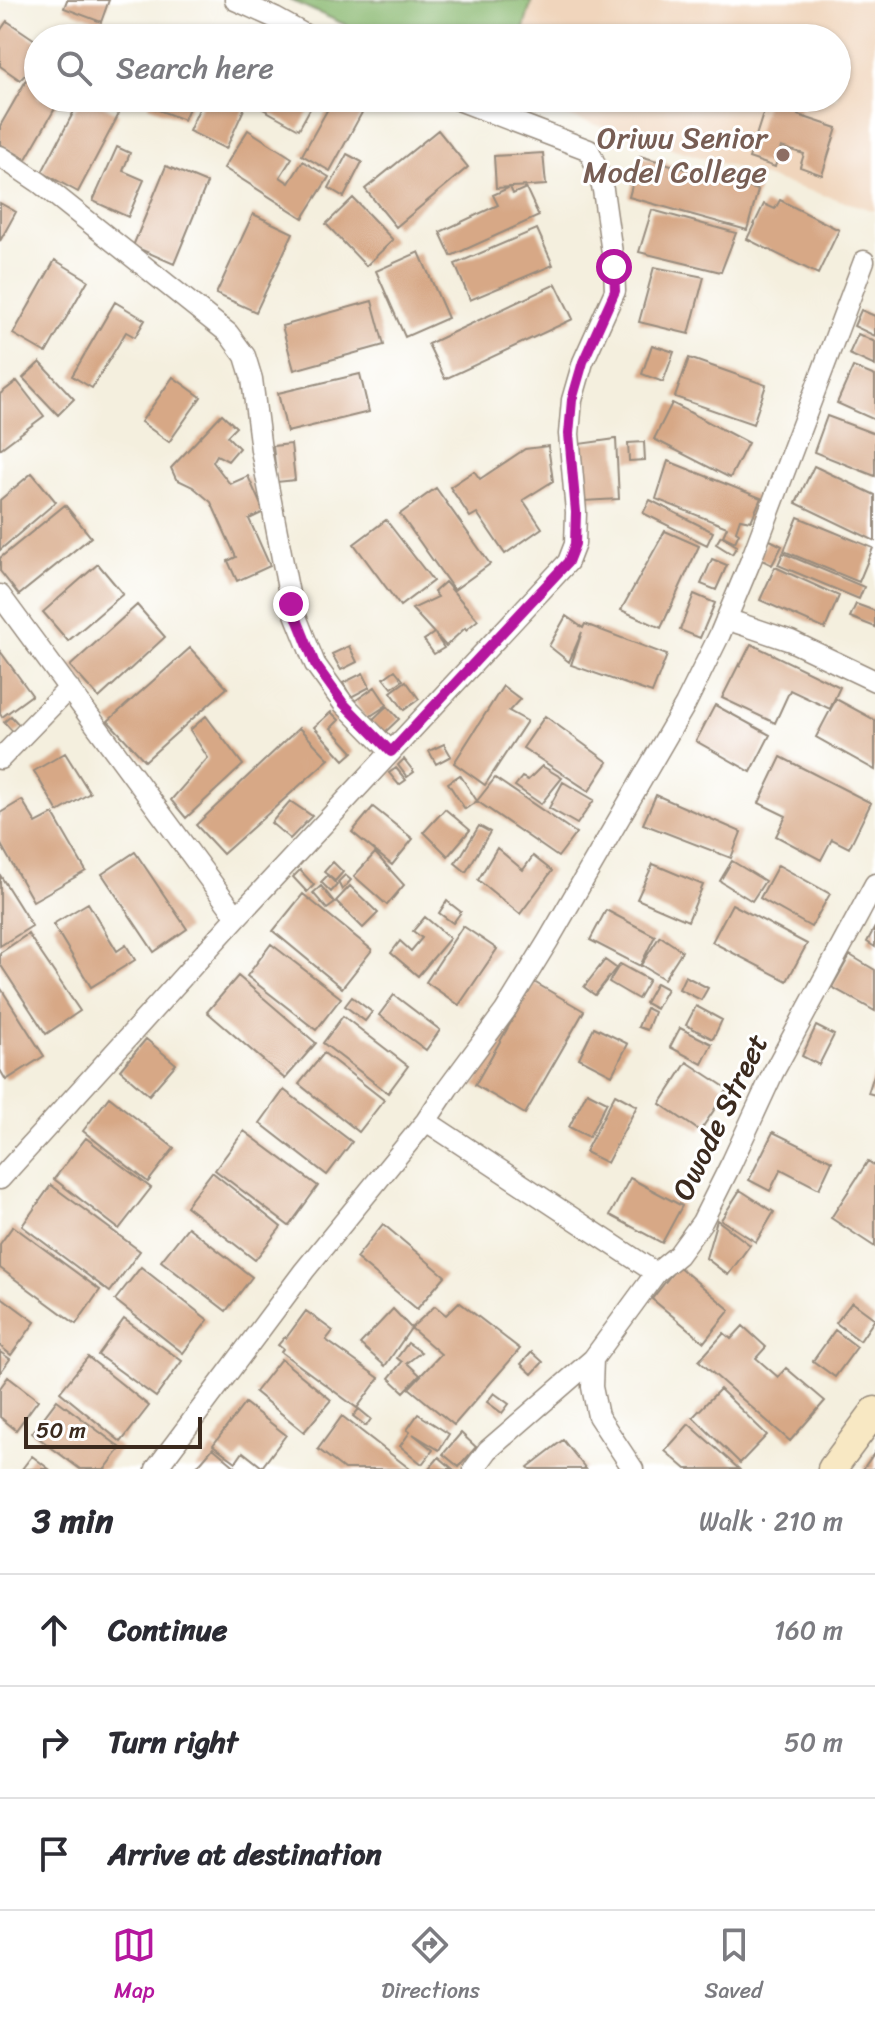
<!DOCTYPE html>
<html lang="en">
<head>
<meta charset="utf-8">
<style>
	body { margin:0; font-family:Sriracha,sans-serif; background:#f2f2f3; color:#2b2b33 }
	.scale { position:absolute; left:24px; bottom:20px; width:178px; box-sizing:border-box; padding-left:8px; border:4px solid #3b2a1e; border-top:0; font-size:22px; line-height:28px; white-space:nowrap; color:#3b2a1e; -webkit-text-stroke:6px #fff; paint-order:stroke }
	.stop { position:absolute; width:24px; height:24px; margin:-18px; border:6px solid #b5179e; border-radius:50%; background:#fff }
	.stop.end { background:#b5179e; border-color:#fff; box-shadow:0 2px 8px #0008 }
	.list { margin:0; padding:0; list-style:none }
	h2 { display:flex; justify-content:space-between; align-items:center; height:104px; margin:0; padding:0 32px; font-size:34px }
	h2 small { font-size:26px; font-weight:400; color:#7c7c81 }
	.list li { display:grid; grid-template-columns:52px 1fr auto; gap:24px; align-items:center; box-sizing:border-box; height:112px; padding:0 32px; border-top:2px solid #e1e1e2 }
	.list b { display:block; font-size:30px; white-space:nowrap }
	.list em { font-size:26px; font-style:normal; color:#7c7c81 }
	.icon { flex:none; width:44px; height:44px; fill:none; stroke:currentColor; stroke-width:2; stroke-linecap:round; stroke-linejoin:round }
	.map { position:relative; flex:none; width:875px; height:1469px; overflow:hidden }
	.search { position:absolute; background:#fff; box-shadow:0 2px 6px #0004; left:24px; right:24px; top:24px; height:88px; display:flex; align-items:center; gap:20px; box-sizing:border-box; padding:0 28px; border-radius:44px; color:#7c7c81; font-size:30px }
	.sheet { height:440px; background:#fff }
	nav { display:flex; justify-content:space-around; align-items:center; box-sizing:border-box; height:112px; border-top:2px solid #e1e1e2; background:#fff; font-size:22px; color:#7c7c81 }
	nav a { display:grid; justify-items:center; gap:4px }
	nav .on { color:#b5179e }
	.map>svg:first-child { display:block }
	.built { fill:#f0d5bc }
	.forest { fill:#8bb972; stroke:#637248; stroke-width:2 }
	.building { fill:#d7a886 }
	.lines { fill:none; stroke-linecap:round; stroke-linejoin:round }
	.minor-casing { stroke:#988c7e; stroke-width:23 }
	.secondary-casing { stroke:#988c7e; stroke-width:31 }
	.minor { stroke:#fff; stroke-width:20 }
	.secondary { stroke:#f8e8c3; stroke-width:28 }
	.route { stroke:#b5179e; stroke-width:10 }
	.education-dot { fill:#8d6e63; stroke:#fff; stroke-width:3 }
	.labels { text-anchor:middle; stroke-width:6; stroke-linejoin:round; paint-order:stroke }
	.education-label { font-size:30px; fill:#785e54; stroke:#fff; text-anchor:end }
	.street-label { font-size:30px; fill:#3b2a1e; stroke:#fff }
</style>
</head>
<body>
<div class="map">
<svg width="875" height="1469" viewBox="0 0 875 1469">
	<rect width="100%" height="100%" fill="#fff"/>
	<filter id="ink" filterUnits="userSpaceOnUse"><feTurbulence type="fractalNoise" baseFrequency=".0125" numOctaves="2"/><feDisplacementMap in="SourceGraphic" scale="16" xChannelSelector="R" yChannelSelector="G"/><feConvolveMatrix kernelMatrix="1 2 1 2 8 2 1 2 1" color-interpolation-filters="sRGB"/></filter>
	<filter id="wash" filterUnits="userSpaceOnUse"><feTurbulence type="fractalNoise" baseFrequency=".006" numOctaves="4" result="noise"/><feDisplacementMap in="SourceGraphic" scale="32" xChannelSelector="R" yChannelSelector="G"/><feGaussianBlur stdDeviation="1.8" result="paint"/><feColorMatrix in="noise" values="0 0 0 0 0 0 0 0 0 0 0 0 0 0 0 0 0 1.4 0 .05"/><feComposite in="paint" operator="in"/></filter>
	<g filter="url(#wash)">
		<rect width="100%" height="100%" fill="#f4efde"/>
		<!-- built -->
		<path class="built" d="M532,0h343v211l-366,-113h328v-60h-316z"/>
		<!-- forest -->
		<path class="forest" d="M290,0h242l-11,38h-146z"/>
		<g id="blocks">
			<!-- building -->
			<path class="building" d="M67,0h42l-8,22 -37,-14z
				M7,21l31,21v16l-3,7 -15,15 -20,-14v-35z
				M178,31l17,7h-20z
				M35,65l3,2v31h23l-35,61 -26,-15v-18z
				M81,98h8l30,16 -41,78 -36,-20z
				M152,98h41l-9,22 -36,-14z
				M204,98h45l-23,51 -37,-18z
				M260,98h56l-17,31 -43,-24z
				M334,98h10l20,11 -34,62 -28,-16z
				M768,98h26l8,3 -4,14 39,13 -15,47 -22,-8 4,-13 -23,-7 -6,20 -26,-9z
				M248,130l44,28 -12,19 9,6 14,-22 26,16 -26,41 -79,-50z
				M438,130l30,37 -72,60 -31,-38z
				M117,147l13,6 -7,18 21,9 -16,37 -35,-16z
				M543,153l3,32 -50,3 -2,-32z
				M347,154l15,8 -18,35 -15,-9z
				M640,156l118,34 -11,40 -118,-33z
				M166,166l41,17 -33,81 -41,-18z
				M510,187l3,7 13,-6 13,28 -88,40 -11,-24 58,-27 -5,-10z
				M353,198l40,42 -27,26 -40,-42z
				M780,200l59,30 -21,44 -71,-35 17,-35 11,5z
				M0,203l16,9 -16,29z
				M652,210l84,23 -15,39 -82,-20z
				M253,214l40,19 -37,79 -40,-18z
				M537,229l16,36 -83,35 -15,-36z
				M419,252l29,66 -43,19 -29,-66z
				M55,260l33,20 -42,73 -33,-19z
				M654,267l50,10 -15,57 -50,-12z
				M556,284l17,35 -128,60 -17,-35z
				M372,301l12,44 -90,25 -12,-44z
				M115,302l30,18 -10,17 -9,-5 -34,56 -20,-12z
				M861,310l14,6v20l-21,-10z
				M858,334l17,8v24l-26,-12z
				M652,345l22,7 -11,30 -21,-8z
				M689,358l77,27 -13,39 -78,-27z
				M40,362l34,37 -16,16 -35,-37z
				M853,367l22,9v44l-38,-17z
				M360,374l9,38 -82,20 -9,-39z
				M173,377l28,20 -32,45 -28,-20z
				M17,381l27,35 -44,33v-55z
				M672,403l76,40 -18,35 -76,-39z
				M222,414l14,13 -9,9 12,12 -11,13 -11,-6 -4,7 17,22 18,-8 16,36 -15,7 21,47 -33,15 -9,-20 8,-4 -25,-55 -18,-15 -17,-8 -5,-11z
				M827,416l48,18v42l-61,-24z
				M616,439l3,60 -36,2 -4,-57z
				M644,442l1,18 -16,1 -1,-18z
				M291,444l4,36 -18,2 -4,-36z
				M548,446l5,35 -30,19 19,28 -37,26 -28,-41 -7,4 -20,-30 24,-16 6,8 45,-30z
				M668,461l93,37 -10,23 -11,-2 -4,12 3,2 -4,9 -12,-6 4,-9 -71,-28z
				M814,466l61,29v46l-79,-38z
				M32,473l24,29 -56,48v-50z
				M436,488l54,76 -36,26 -54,-76z
				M650,500l63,32 -6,13 -64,-32z
				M65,505l26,32 -72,58 -19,-24v-13z
				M798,517l75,31 -14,34 -75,-31z
				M386,520l47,61 -33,25 -46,-62z
				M665,531l34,15 -38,82 -40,-18z
				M721,536l16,10 -5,8 -16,-10z
				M768,539l14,7 -10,19 -14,-7z
				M783,553l81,34 -5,12 -81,-34z
				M712,559l15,6 -11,25 -15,-6z
				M98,564l25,30 -55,47 -25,-29z
				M775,567l64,29 -14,33 -65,-29z
				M445,582l33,38 -12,10 -1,-2 -19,18 -11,-12 9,14 -10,6 -10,-14 10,-7 -22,-24 26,-12 -4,-5z
				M694,594l21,9 -15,35 -20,-8z
				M856,604l19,7v16l-25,-10z
				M137,605l28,32 -66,61 -29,-32z
				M566,616l17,12 2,-4 82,31 -15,38 -81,-28 11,-33 -13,30 -20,-16z
				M751,644l89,43 -10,22 -40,-19 -15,33 -53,-25 17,-34 1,2z
				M349,646l8,16 -16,8 -9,-16z
				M190,648l37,40 -82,73 -37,-40z
				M0,651l32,44 -30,22 -2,-3z
				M395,670l8,10 -11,8 -8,-10z
				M363,673l7,14 -19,10 -8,-14z
				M406,681l13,18 -15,11 -13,-18z
				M503,686l17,13 -11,12 18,10 -42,64 -31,-22z
				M375,687l12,18 -21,14 -11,-18z
				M836,699l39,21v50l-59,-33z
				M715,705l55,30 -19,37 -55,-31z
				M387,706l12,13 -17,16 -12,-13z
				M331,712l8,8 -8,8 22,24 -9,8 -30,-33z
				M11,716l11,12 -7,6 -11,-12z
				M206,716l37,49 -57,53 -15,-18 37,-42 -18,-28z
				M545,716l63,46 -19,29 -66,-43z
				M299,728l30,31 -106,95 -27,-29z
				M444,744l7,12 -15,8 -7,-13z
				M65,753l25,40 -32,19 -24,-41z
				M781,757l90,46 -22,45 -17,-9 -11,21 -45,-24 10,-20 -27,-13z
				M404,759l10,13 -7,5 -9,-12z
				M542,766l20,12 -21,26 -26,-18 7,-9 6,3z
				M396,768l10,12 -7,5 -10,-12z
				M460,775l17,26 -12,8 -17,-26z
				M495,778l81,55 -18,24 -81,-56z
				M563,782l31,18 -17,24 -28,-16z
				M656,795l85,37 -10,26 -88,-34z
				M22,800l14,23 17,-9 33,57 -53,30 -33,-58v-30z
				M290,801l22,15 -22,23 -19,-16z
				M373,807l40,32 -21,26 -40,-33z
				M445,809l25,21 -22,26 -24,-24z
				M479,826l11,6 -24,40 -11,-9 7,-9z
				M497,848l26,22 10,-14 19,15 -32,43 -42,-34z
				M135,852l52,77 -33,23 -52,-78z
				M375,853l29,32 -17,20 -33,-29z
				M732,861l33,20 -13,20 -32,-20z
				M333,862l10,10 -8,9 -11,-9z
				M653,864l50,21 -15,36 -51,-22z
				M778,865l52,29 -19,33 -51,-29z
				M300,870l14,15 -7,7 -14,-15z
				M0,875l32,51 -32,20z
				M328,875l9,10 -6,7 -10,-10z
				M345,875l6,5 -9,10 -4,-8z
				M321,886l14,17 -8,6 -14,-16z
				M350,886l28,27 -15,15 -27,-27z
				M303,894l69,56 -30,38 -69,-57z
				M447,901l14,11 -8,11 -14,-10z
				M88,903l29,48 9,-6 9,15 -44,27 -38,-63z
				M732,904l75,40 -20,37 -75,-39z
				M606,910l49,26 -15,30 -50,-26z
				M425,917l25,21 -32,38 -27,-23 9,-12 11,10 11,-13 -9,-7z
				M463,926l34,23 -38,56 -33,-23z
				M875,927v20l-8,-5z
				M28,934l52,77 -34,23 -46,-70v-11z
				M660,936l22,15 -18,28 -23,-14z
				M271,944l70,54 -25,32 -69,-54z
				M850,955l25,15v41l-43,-24z
				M605,960l11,8 -21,27 -11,-8z
				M620,964l29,16 -11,19 -29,-17z
				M238,976l78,67 -31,36 -78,-67z
				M685,976l23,12 -7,12 -22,-11z
				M534,982l50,29 -59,103 -50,-29z
				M656,983l11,6 -11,20 -11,-6z
				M0,987l44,69 -38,24 -6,-10z
				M394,995l46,35 -14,20 -47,-35z
				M352,997l20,15 -7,9 -20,-15z
				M696,1006l26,14 -9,19 -27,-14z
				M646,1008l8,4 -7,18 -9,-3z
				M343,1016l65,50 -20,27 -65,-50z
				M816,1026l18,9 -15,30 -17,-9z
				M594,1027l34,17 -16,31 -33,-17z
				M680,1028l32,16 -10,20 -32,-17z
				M146,1039l30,25 -27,31 -29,-25z
				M324,1053l60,47 -25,32 -60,-48z
				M687,1062l41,27 -28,42 -40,-27z
				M875,1072v23l-7,-2z
				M284,1090l68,52 -25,33 -67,-52z
				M587,1092l20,10 -18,35 -20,-10z
				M615,1094l22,12 -30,57 -22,-11z
				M109,1097l65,51 -26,34 -65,-51z
				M244,1131l74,55 -29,40 -74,-56z
				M773,1132l59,29 -13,28 -38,-20 -11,22 -21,-11z
				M86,1138l65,50 -32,41 -65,-50z
				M868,1161l7,5v81l-44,-29z
				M212,1172l69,55 -26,33 -69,-54z
				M630,1178l52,28 -20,37 -52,-28z
				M51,1185l89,66 -30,41 -88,-66z
				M740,1190l34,22 -18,30 -35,-22z
				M717,1220l33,25 -22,30 -22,-17z
				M383,1224l62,52 -28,33 -61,-51z
				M13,1226l87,64 -24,34 -76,-56v-24z
				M188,1227l64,50 -26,34 -65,-50z
				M678,1266l52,44 -26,32 -52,-43z
				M141,1267l67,53 -25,33 -68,-53z
				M0,1296l35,26 -24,33 -11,-9z
				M459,1302l61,47 -66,76 -45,-37 32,-34 -30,-26 24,-22 11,9z
				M852,1302l23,17 -15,22 -24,-18z
				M393,1309l18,19 -26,38 -25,-22z
				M306,1311l27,20 -7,9 53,38 -22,30 -76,-56 2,-3 -5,-4 7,-8 1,1z
				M124,1319l58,42 -26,36 -58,-42z
				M743,1326l23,21 -10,11 22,19 8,-9 39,33 -35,40 -91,-80 25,-28 7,6z
				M835,1330l22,17 -22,30 -22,-16z
				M408,1343l13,9 -14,11 13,12 -16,17 -15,-14 13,-16 -5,-4z
				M0,1352l10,7 -10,14z
				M532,1352l11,10 -11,12 -11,-10z
				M88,1357l61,49 -28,36 -61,-50z
				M281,1359l50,41 -27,32 -49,-40z
				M8,1377l30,23 -22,30 -16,-13v-29z
				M720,1389l47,46 -27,28 -47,-46z
				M494,1393l15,11 -7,9 -15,-11z
				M57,1400l64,48 -16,21h-25l-48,-36z
				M245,1403l41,32 -24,32 -19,-15 -7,10 -23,-17z
				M359,1409l12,10 -5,7 -13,-10z
				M418,1414l31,20 -10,16 -26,-16 20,16 -11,14 -22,-18 10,-14 -3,-2z
				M342,1416l68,53h-66l-26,-20z
				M689,1424l50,45h-53l-21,-18z
				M461,1433l15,14 -17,20 -16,-13z
				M563,1440l23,29h-56l-2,-2z
				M213,1448l25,21h-43z
				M875,1452v17h-12z
				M32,1456l17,13h-27z
				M439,1457l14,12h-24z"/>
		</g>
	</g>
	<g filter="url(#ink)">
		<use href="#blocks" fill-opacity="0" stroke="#988c7e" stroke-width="2"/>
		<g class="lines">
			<defs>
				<path id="minor" d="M235,0l40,18 36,20
					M0,156l40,27 188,150 17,23 7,23 9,71 30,154 24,60 28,39 48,49
					M0,595l237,322
					M726,619l65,22 84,40
					M0,759l69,-71
					M426,1121l230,152
					M0,1179l237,-262 331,-355 7,-18 1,-32 -7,-78 3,-34 11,-38 32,-71 -1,-24 -11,-77 -6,-21 -8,-19 -136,-52
					M593,1359l-1,28 6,29 35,53
					M156,1469l148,-198 122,-150 22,-33 57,-77 43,-70 137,-236 35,-71 31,-74 113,-299
					M474,1469l14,-19 105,-91 63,-86 22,-18 24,-33 30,-60 41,-89 102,-189"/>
				<path id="secondary" d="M832,1469l43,-58"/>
			</defs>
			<!-- minor casing -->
			<use href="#minor" class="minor-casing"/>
			<!-- secondary casing -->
			<use href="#secondary" class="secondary-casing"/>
			<!-- minor -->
			<use href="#minor" class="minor"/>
			<!-- secondary -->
			<use href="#secondary" class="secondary"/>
		</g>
	</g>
	<g class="lines" filter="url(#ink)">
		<!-- route -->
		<path class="route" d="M291,604l24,60 28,39 48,49 177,-190 7,-18 1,-32 -7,-78 3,-34 11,-38 32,-71 -1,-24"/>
	</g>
	<!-- markers -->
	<circle class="education-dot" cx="783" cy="155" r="8"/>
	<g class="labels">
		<!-- education labels -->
		<g class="education-label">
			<text x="767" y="148">Oriwu Senior<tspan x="767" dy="34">Model College</tspan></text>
		</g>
		<!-- street labels -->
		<g class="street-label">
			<text transform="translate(720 1117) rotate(-64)" y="10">Owode Street</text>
		</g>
	</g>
</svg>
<div class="scale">50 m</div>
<div class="stop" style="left:614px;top:267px"></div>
<div class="stop end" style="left:291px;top:604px"></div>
<div class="search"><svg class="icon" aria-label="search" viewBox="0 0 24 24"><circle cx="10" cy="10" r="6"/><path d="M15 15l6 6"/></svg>Search here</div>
</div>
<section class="sheet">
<h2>3 min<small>Walk · 210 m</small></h2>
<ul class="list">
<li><svg class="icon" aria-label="ahead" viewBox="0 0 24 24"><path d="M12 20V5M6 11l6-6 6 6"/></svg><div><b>Continue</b></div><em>160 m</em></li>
<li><svg class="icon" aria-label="right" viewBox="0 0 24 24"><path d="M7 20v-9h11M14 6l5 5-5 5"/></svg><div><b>Turn right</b></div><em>50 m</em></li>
<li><svg class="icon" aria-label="arrive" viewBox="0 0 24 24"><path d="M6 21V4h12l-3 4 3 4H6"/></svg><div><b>Arrive at destination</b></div></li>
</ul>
</section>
<nav>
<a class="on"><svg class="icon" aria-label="map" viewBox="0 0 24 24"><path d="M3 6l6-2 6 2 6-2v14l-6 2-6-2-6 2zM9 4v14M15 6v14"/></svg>Map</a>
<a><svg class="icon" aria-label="directions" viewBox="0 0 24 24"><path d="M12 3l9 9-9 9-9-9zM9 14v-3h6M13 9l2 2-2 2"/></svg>Directions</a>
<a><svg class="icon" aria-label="saved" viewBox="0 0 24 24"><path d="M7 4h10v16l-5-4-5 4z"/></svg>Saved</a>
</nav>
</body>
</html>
